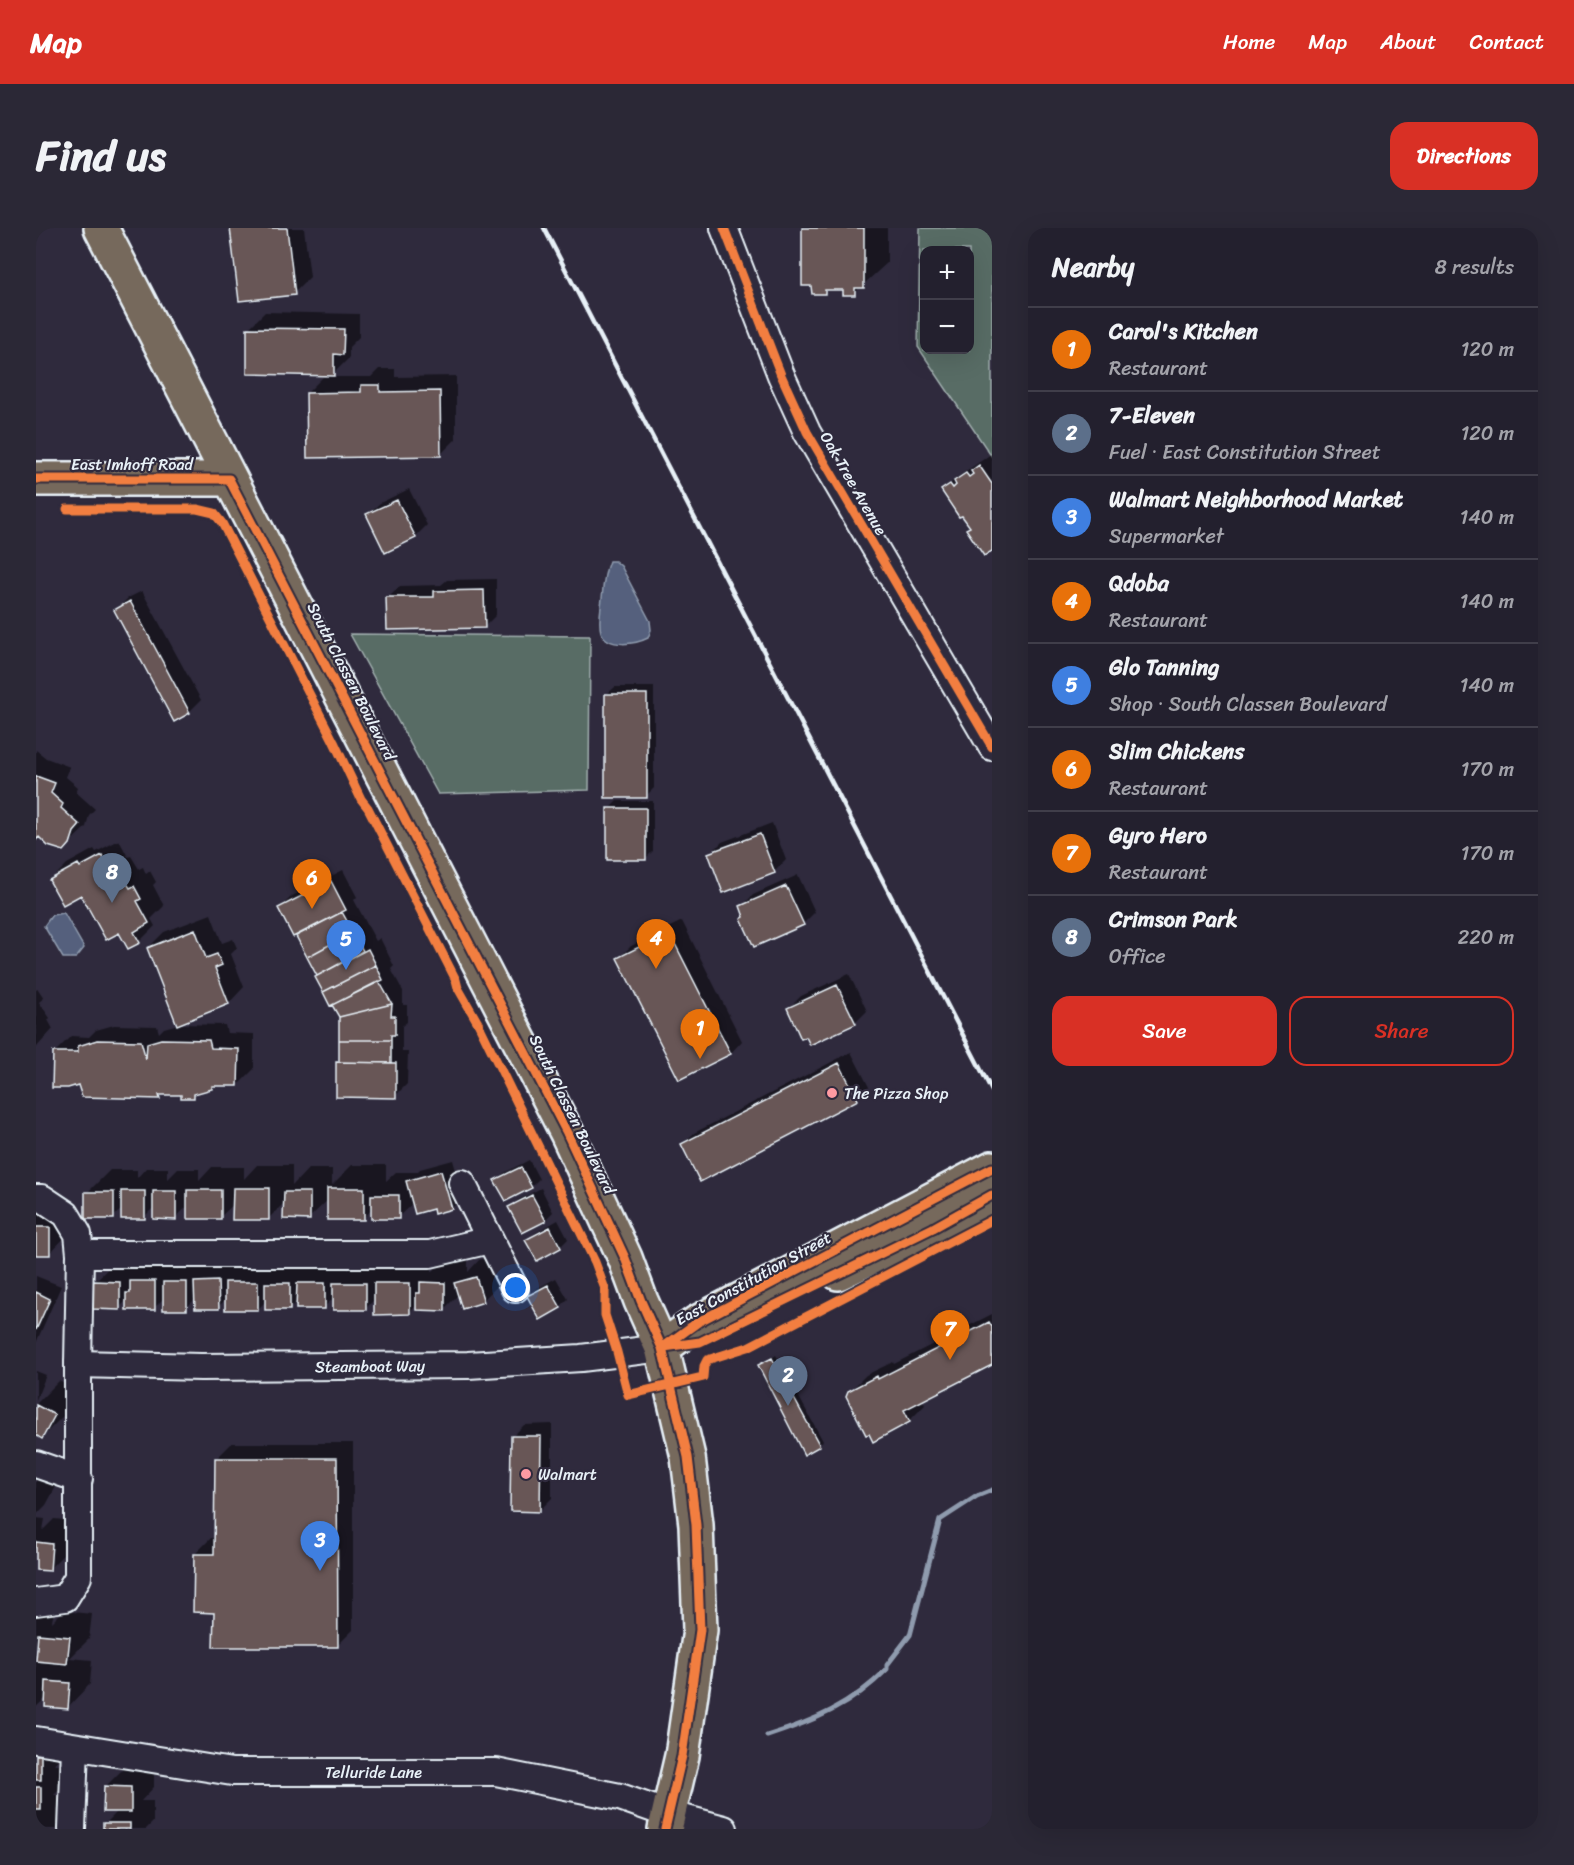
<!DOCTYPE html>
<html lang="en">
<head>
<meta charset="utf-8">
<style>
	body { margin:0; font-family:Sriracha,sans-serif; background:#2b2836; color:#f1f3f6 }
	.controls { position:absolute; right:18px; top:18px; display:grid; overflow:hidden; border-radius:12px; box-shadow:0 6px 24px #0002 }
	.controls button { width:54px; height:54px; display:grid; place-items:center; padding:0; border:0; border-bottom:2px solid #403e4a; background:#23202e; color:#f1f3f6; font:30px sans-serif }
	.you { position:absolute; left:480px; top:1060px; width:21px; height:21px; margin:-15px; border:4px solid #fff; border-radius:50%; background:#1a73e8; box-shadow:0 0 0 9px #1a73e833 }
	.badge { display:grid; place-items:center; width:39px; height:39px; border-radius:50%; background:#d93025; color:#fff; font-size:20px; font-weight:700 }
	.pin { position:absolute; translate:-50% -50px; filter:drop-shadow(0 2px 3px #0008) }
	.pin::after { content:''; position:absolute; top:32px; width:21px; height:18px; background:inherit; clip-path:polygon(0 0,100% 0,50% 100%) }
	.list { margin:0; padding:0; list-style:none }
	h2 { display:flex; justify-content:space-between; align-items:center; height:78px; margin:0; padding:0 24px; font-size:26px }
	h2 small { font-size:20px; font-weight:400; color:#a3a3aa }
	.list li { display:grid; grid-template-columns:39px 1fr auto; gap:18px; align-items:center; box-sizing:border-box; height:84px; padding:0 24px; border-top:2px solid #403e4a }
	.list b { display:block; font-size:22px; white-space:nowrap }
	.list p { margin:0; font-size:20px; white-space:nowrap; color:#a3a3aa }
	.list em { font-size:20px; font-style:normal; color:#a3a3aa }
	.actions { display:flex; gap:12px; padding:18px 24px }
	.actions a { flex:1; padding:14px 0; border:2px solid #d93025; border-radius:18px; text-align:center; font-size:21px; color:#d93025 }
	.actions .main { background:#d93025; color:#fff }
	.map { position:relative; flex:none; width:956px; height:1601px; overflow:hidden; border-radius:18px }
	header { display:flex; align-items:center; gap:36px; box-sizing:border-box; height:84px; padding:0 30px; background:#d93025; color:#fff }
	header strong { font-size:28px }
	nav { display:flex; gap:33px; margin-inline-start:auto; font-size:21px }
	.intro { display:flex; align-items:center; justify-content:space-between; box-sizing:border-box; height:144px; padding:0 36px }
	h1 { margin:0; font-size:42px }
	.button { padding:15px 27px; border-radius:18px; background:#d93025; color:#fff; font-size:21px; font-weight:700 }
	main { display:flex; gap:36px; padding:0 36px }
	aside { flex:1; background:#23202e; border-radius:18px; box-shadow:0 6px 24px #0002 }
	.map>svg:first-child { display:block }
	.green { fill:#586c65; stroke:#a0aeae; stroke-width:1.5; fill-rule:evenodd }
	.water { fill:#54617d; stroke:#8f9bae; stroke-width:1.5 }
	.shadow { fill:#0007 }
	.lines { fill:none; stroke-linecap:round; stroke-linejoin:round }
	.stream { stroke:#8f9bae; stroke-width:5 }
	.building { fill:#685756; stroke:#e8f1f8; stroke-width:1.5 }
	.minor-casing { stroke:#e8f1f8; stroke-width:30 }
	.major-casing { stroke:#e8f1f8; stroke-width:38 }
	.minor { stroke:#2f2a3d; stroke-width:26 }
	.major { stroke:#76695c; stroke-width:33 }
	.rail { stroke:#e8f1f8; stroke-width:4.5 }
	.cycleway-casing { stroke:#2f2a3d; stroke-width:13 }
	.cycleway { stroke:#f27e40; stroke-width:9 }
	.poi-dot { fill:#ff9aa2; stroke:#2f2a3d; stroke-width:2 }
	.labels { text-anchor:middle; stroke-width:4.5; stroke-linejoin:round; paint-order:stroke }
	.street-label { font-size:16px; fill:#e8f1f8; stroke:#2f2a3d }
	.poi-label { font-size:16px; fill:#e8f1f8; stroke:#2f2a3d; text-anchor:start }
</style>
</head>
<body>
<header>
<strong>Map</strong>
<nav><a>Home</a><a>Map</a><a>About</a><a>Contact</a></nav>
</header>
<div class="intro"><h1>Find us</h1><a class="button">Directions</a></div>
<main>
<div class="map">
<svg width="956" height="1601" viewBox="0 0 956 1601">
	<rect width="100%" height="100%" fill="#2f2a3d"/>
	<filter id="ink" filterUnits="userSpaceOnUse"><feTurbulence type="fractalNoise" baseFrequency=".0167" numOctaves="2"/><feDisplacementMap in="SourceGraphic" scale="12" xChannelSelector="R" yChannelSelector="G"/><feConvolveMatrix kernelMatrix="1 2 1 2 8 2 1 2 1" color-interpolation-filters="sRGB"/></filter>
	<g filter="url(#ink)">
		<!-- green -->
		<path class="green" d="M884,0h72v229l-74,-110zM933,22v100h-45v-100z
			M314,406l240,2 -1,154 -151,4z"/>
		<!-- water -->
		<path class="water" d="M573,333h6l6,5 29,55 1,9 -3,8c-12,6 -40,11 -47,-6 -3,-10 0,-24 1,-34 1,-13 2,-25 7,-37z
			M28,685l20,35 -8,10h-13l-19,-32 8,-11z"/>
		<!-- shadow -->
		<path class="shadow" d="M196,0h72l6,49 -16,16z
			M767,0h84v35l-33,30 -9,-5 -17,1 -4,3z
			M229,84l94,2v23l-10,10v11l-16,16 -84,-46z
			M343,141h16v8l61,-1v63l-16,16 -133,-62 16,-16h48z
			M955,226l1,1v94l-49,-58 12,-12z
			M373,261l18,36 -12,12 -47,-23 12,-11z
			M460,351v36l-12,12 -96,-29 12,-12 41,-1 6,-5z
			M106,363l59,109 -12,12 -73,-102 12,-12z
			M579,459h39v101l-8,8 -39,-102z
			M0,522l10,8 24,9 -4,10 12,10 -2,5 19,17 -6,6 -3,12 -23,22 -24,-14 -3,3z
			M581,573h36v50l-8,8 -36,-50z
			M736,595l14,37 -12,12 -64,-18 12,-12z
			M83,612l9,17 3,-1 8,13 4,-2 3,7 4,-3 6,11 -3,3 11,21 -13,13 4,7 -16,16 -20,-11 -38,-38 -30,-13 16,-16 27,-15 2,3z
			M307,642l14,27 -3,3 22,41 4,-3 14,28 -3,3 12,22v14h4v17l-5,4v26h6l-1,32 -12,12 -57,-33 2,-3v-43l-7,-14 -2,1 -34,-70 -17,-26 12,-12z
			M762,647l17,37 -12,12 -57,-8 -5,-9 12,-12z
			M175,686l11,29 11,-4 4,9 -6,6 13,33 -15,16 -51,20 -30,-75 16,-16z
			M646,693l60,120 -11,12 -51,25 -61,-120 12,-12z
			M813,746l18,37 -12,12 -66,-15 12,-12z
			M2,761l6,9 -5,4 11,16 -2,2 5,9 -17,19v-58z
			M142,796l47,1 2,8 27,1v35l-16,16 -24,-1 -14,6 -7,7 -11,-3 -19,-1 -4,4 -80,-14 -24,-31 16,-16 18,1 7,-7 18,-5 43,1 2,7 5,-5z
			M815,824l18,35 -12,12 -175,46 12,-12z
			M417,932l10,36 -11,12 -18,-1 -20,-5 -16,15 -26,-8 -9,10 -34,-20 -20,19 -24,-16 -17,17 -34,-15 -14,13 -31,-12 -14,13 -21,-11 -10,10 -21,-9 -10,9 -26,-24 23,-23h27v8l9,-10h22v11l10,-10h21v12l13,-14h32v12l13,-14h35v21l16,-17h24v16l20,-20h34v16l10,-9h21l3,-3z
			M493,932l10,19 -8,8 -35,-6 8,-8z
			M505,960l12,24 -8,8 -35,-12 8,-8z
			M13,977l23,25 -23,24h-13v-48h2v9z
			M522,992l10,19 -8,8 -33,-6 8,-8z
			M463,1026l8,23 -24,23 -20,7 -4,-13 -15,15 -27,-4 -8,8 -34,-14 -10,10 -30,-12 -11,10 -26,-7 -9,9 -22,-9 -9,9 -32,-10 -8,8 -22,-9 -10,10 -21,-11 -11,11 -27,-8 -8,8 -25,-26 24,-23h25v11l12,-12h22v12l11,-11h22v10l9,-10h22v9l9,-9h31v10l9,-9h22v9l9,-9h27v10l10,-10h31v10l10,-9 33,-1v12l12,-12h24v12l11,-12z
			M0,1048l25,10 -25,57z
			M520,1050l12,21 -8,8 -31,-10 7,-8z
			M956,1086v49l-70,36 3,6 -16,16 -60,-29 17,-17 27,-13 1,2z
			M740,1127l47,86 -19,12 -44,-87z
			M0,1143l10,4 -10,25z
			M23,1153l19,11 -13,22 -23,23 -6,-3v-30z
			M516,1196v74l-12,12 -28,-73 12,-12z
			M196,1215h121v187l-16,16 -122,-34 -20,-58 16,-16h5v-79z
			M0,1244l22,11 -12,22 -10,10z
			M0,1290l9,1 -2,11 11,-11 21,2 -3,25 -23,23 -13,-1z
			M0,1379l18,3 -2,12 11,-11 29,3 -3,25 -19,19 22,2 -2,24 -23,24 -20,-11 -11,10v-48l2,-12 -2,2z
			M0,1509l28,18 -10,9h10v21l-10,10h8v31l-3,3h-23z
			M92,1536h26v23l-13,14h12v21l-7,7h-41v-5l13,-13 -13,-24z"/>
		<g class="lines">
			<!-- stream -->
			<path class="stream" d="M731,1508c47,-15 85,-31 120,-67v-4l23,-30 30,-115 37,-24 15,-6"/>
		</g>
		<!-- building -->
		<path class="building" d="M194,0h57l8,67 -56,6z
			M766,0h62v60h-9v7h-12v-5h-18v4h-13l-1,-8h-9z
			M211,100l97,1 -1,26 -9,-1v22l-87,-2z
			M325,157h19v7l60,-1 1,65 -134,2 -1,-65 55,-1z
			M943,237l13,19v67l-8,5 -18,-27 4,-2 -8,-11 -3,1 -18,-27 9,-6 3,4 3,-3 -2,-4 12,-8 3,4 4,-3 -2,-3z
			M361,272l19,38 -31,15 -19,-39z
			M448,362l1,38 -98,2 -1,-33h48v-6z
			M94,373l60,112 -16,9 -60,-112z
			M569,466h42v104h-42z
			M0,548l19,7 -4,10 12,11 -2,4 19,17 -6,7 -4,12 -6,7 -16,-5 -9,-9 -3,3z
			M571,580h39v52h-39z
			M724,606l15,39 -52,20 -15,-40z
			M66,627l10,17 3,-1 7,13 4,-2 4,6 4,-2 7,13 -4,2 12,22 -15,9 6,11 -12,6 -9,-16 -13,7 -25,-45 -18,10 -14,-25 29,-16 2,3z
			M295,653l15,29 -53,27 -15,-29z
			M750,658l18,39 -50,22 -13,-28 3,-2 -4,-11z
			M306,684l11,20 -46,25 -11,-21z
			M159,701l11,29 11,-4 5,11 -7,3 14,36 -52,21 -30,-77z
			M317,704l10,19 -46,25 -10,-19z
			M633,704l62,122 -52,26 -62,-122z
			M332,721l8,16 -53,27 -8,-15z
			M340,737l7,15 -53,26 -7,-14z
			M343,753l13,23 -53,13 -7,-12z
			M801,757l19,39 -46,21 -4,-8 -5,2 -14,-31z
			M356,776l-1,12h4v19h-4v5h-52v-23z
			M125,811l48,1 2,8 28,1 -1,37h-26v3l-18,5v4h-13v-3h-22l1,4 -78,-2 -4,-12 -10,3h-16l1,-36h25v-6l19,-6 44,1 5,18 1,-16z
			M303,812h52v23l-52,-1z
			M300,834l60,1v35l-60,-1z
			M803,835l19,37 -158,82 -19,-38z
			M485,939l11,21 -26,13 -12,-21z
			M405,943l11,38 -18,5 -1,-5 -18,5 -9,-33z
			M197,960h36v32h-37z
			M291,960h37v32h-37z
			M151,962h34v29h-34z
			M85,963h24v28h-24z
			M117,963h23v29l-23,-1z
			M49,964h29v27h-29z
			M248,964h26v28l-27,-1z
			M335,967h28v24h-28z
			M496,967l14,26 -24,12 -14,-26z
			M0,999h14v28h-14z
			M514,999l11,21 -24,13 -12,-21z
			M440,1049l8,25 -22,7 -8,-26z
			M57,1053l27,1v28l-28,-1z
			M94,1053h25v29h-29v-17h4z
			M182,1053l1,28h-24l-1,-27z
			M127,1054h24v28h-24z
			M189,1054h33v28h-33z
			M384,1054l25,1v28l-29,-1v-17h4z
			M229,1055h25v27h-25z
			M261,1055h28v26h-29z
			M297,1055h33v27h-33z
			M338,1055h36v31l-36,1z
			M512,1057l13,23 -21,12 -13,-24z
			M0,1064l14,7 -14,31z
			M953,1094l3,5v38l-88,45 6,12 -37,20 -4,-8 -3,1 -20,-39 2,-5 29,-15 1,3z
			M736,1130l48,88 -16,9 -46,-90z
			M0,1177l19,10 -13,24 -6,-4z
			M475,1208h30l-1,76 -30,-1z
			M179,1230h122l1,189h-125l1,-34 -21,-1 1,-58h20z
			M0,1314l16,2 -2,27 -14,-1z
			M2,1406l32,3 -3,27 -31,-3z
			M10,1453l24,2 -2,26 -23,-2z
			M0,1527h5v25h-5z
			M68,1558l27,1v25h-28z
			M0,1559h5v23h-5z
			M67,1595h27v6h-27z"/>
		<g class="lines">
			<defs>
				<g id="minor">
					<path d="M688,0l57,147 26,57 185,315"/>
					<path d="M426,955l53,106"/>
					<path d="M0,970h6l24,16 12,20 2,20 -2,110v213l-13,21 -29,4"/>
					<path d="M44,1026h350l60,-14"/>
					<path id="s1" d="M42,1136l123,3 267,-2 113,-7 81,-10"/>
					<path d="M0,1236l43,15"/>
					<path id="s2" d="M0,1512l196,32h264l124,25 48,17 56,15"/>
					<path d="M36,1601l3,-82"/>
				</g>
				<path id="major" d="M65,0l466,905 58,125 16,43 21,47 26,109 8,68 4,105 -18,126 -17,73
					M0,251h193
					M802,1045l95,-45 59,-33
					M626,1120l36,-26 294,-154"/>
			</defs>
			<!-- minor casing -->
			<use href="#minor" class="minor-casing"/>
			<!-- major casing -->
			<use href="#major" class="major-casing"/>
			<!-- minor -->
			<use href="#minor" class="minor"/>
			<!-- major -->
			<use href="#major" class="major"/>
			<!-- rail -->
			<path class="rail" d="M508,0l448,863"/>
			<defs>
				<path id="cycleway" d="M688,0l57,147 26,57 185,315
					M0,251h193l338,654 58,125 16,43 21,47 26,109 8,68 4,105 -18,126 -17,73
					M31,281h130l17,4 8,10 112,219 27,57 7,9 88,172 2,8 20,35 117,239 10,27v26l12,37 11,43 75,-18 1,-11 3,-6 41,-13 244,-127
					M628,1119l36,-5 233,-114 59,-33
					M626,1120l36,-26 294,-154"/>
			</defs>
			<!-- cycleway casing -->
			<use href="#cycleway" class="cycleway-casing"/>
			<!-- cycleway -->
			<use href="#cycleway" class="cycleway"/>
		</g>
	</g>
	<!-- markers -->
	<g class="poi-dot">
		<circle cx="796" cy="865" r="6"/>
		<circle cx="490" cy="1246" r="6"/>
	</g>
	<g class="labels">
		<!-- street labels -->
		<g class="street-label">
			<text x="96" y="242">East Imhoff Road</text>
			<text transform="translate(818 255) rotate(60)" y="6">Oak Tree Avenue</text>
			<text transform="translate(316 453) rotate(63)" y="6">South Classen Boulevard</text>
			<text transform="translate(537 886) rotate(64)" y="6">South Classen Boulevard</text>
			<text transform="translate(717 1050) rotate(-29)" y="6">East Constitution Street</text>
			<text dy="6" stroke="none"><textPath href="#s1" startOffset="292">Steamboat Way</textPath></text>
			<text dy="6" stroke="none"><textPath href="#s2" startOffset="340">Telluride Lane</textPath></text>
		</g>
		<!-- poi labels -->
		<g class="poi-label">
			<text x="808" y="871">The Pizza Shop</text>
			<text x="502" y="1252">Walmart</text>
		</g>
	</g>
</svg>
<div class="controls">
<button>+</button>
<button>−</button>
</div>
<div class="you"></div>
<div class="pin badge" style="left:664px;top:831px;background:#e8710a">1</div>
<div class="pin badge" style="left:752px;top:1178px;background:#5c6f8a">2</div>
<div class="pin badge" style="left:284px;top:1343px;background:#3f7fe0">3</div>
<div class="pin badge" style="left:620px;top:741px;background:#e8710a">4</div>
<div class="pin badge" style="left:310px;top:742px;background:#3f7fe0">5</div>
<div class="pin badge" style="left:276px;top:681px;background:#e8710a">6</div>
<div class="pin badge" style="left:914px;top:1132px;background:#e8710a">7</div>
<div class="pin badge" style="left:76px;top:675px;background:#5c6f8a">8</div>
</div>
<aside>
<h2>Nearby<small>8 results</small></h2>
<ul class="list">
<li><span class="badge" style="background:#e8710a">1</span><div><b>Carol's Kitchen</b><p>Restaurant</p></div><em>120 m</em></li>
<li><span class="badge" style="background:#5c6f8a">2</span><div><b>7-Eleven</b><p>Fuel · East Constitution Street</p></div><em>120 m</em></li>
<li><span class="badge" style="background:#3f7fe0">3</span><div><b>Walmart Neighborhood Market</b><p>Supermarket</p></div><em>140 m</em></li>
<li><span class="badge" style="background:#e8710a">4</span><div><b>Qdoba</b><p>Restaurant</p></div><em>140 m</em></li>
<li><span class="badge" style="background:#3f7fe0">5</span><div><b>Glo Tanning</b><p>Shop · South Classen Boulevard</p></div><em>140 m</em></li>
<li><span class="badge" style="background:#e8710a">6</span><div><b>Slim Chickens</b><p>Restaurant</p></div><em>170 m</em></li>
<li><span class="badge" style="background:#e8710a">7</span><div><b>Gyro Hero</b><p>Restaurant</p></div><em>170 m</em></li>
<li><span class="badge" style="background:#5c6f8a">8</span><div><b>Crimson Park</b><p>Office</p></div><em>220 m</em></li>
</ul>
<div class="actions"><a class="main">Save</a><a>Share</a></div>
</aside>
</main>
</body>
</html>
